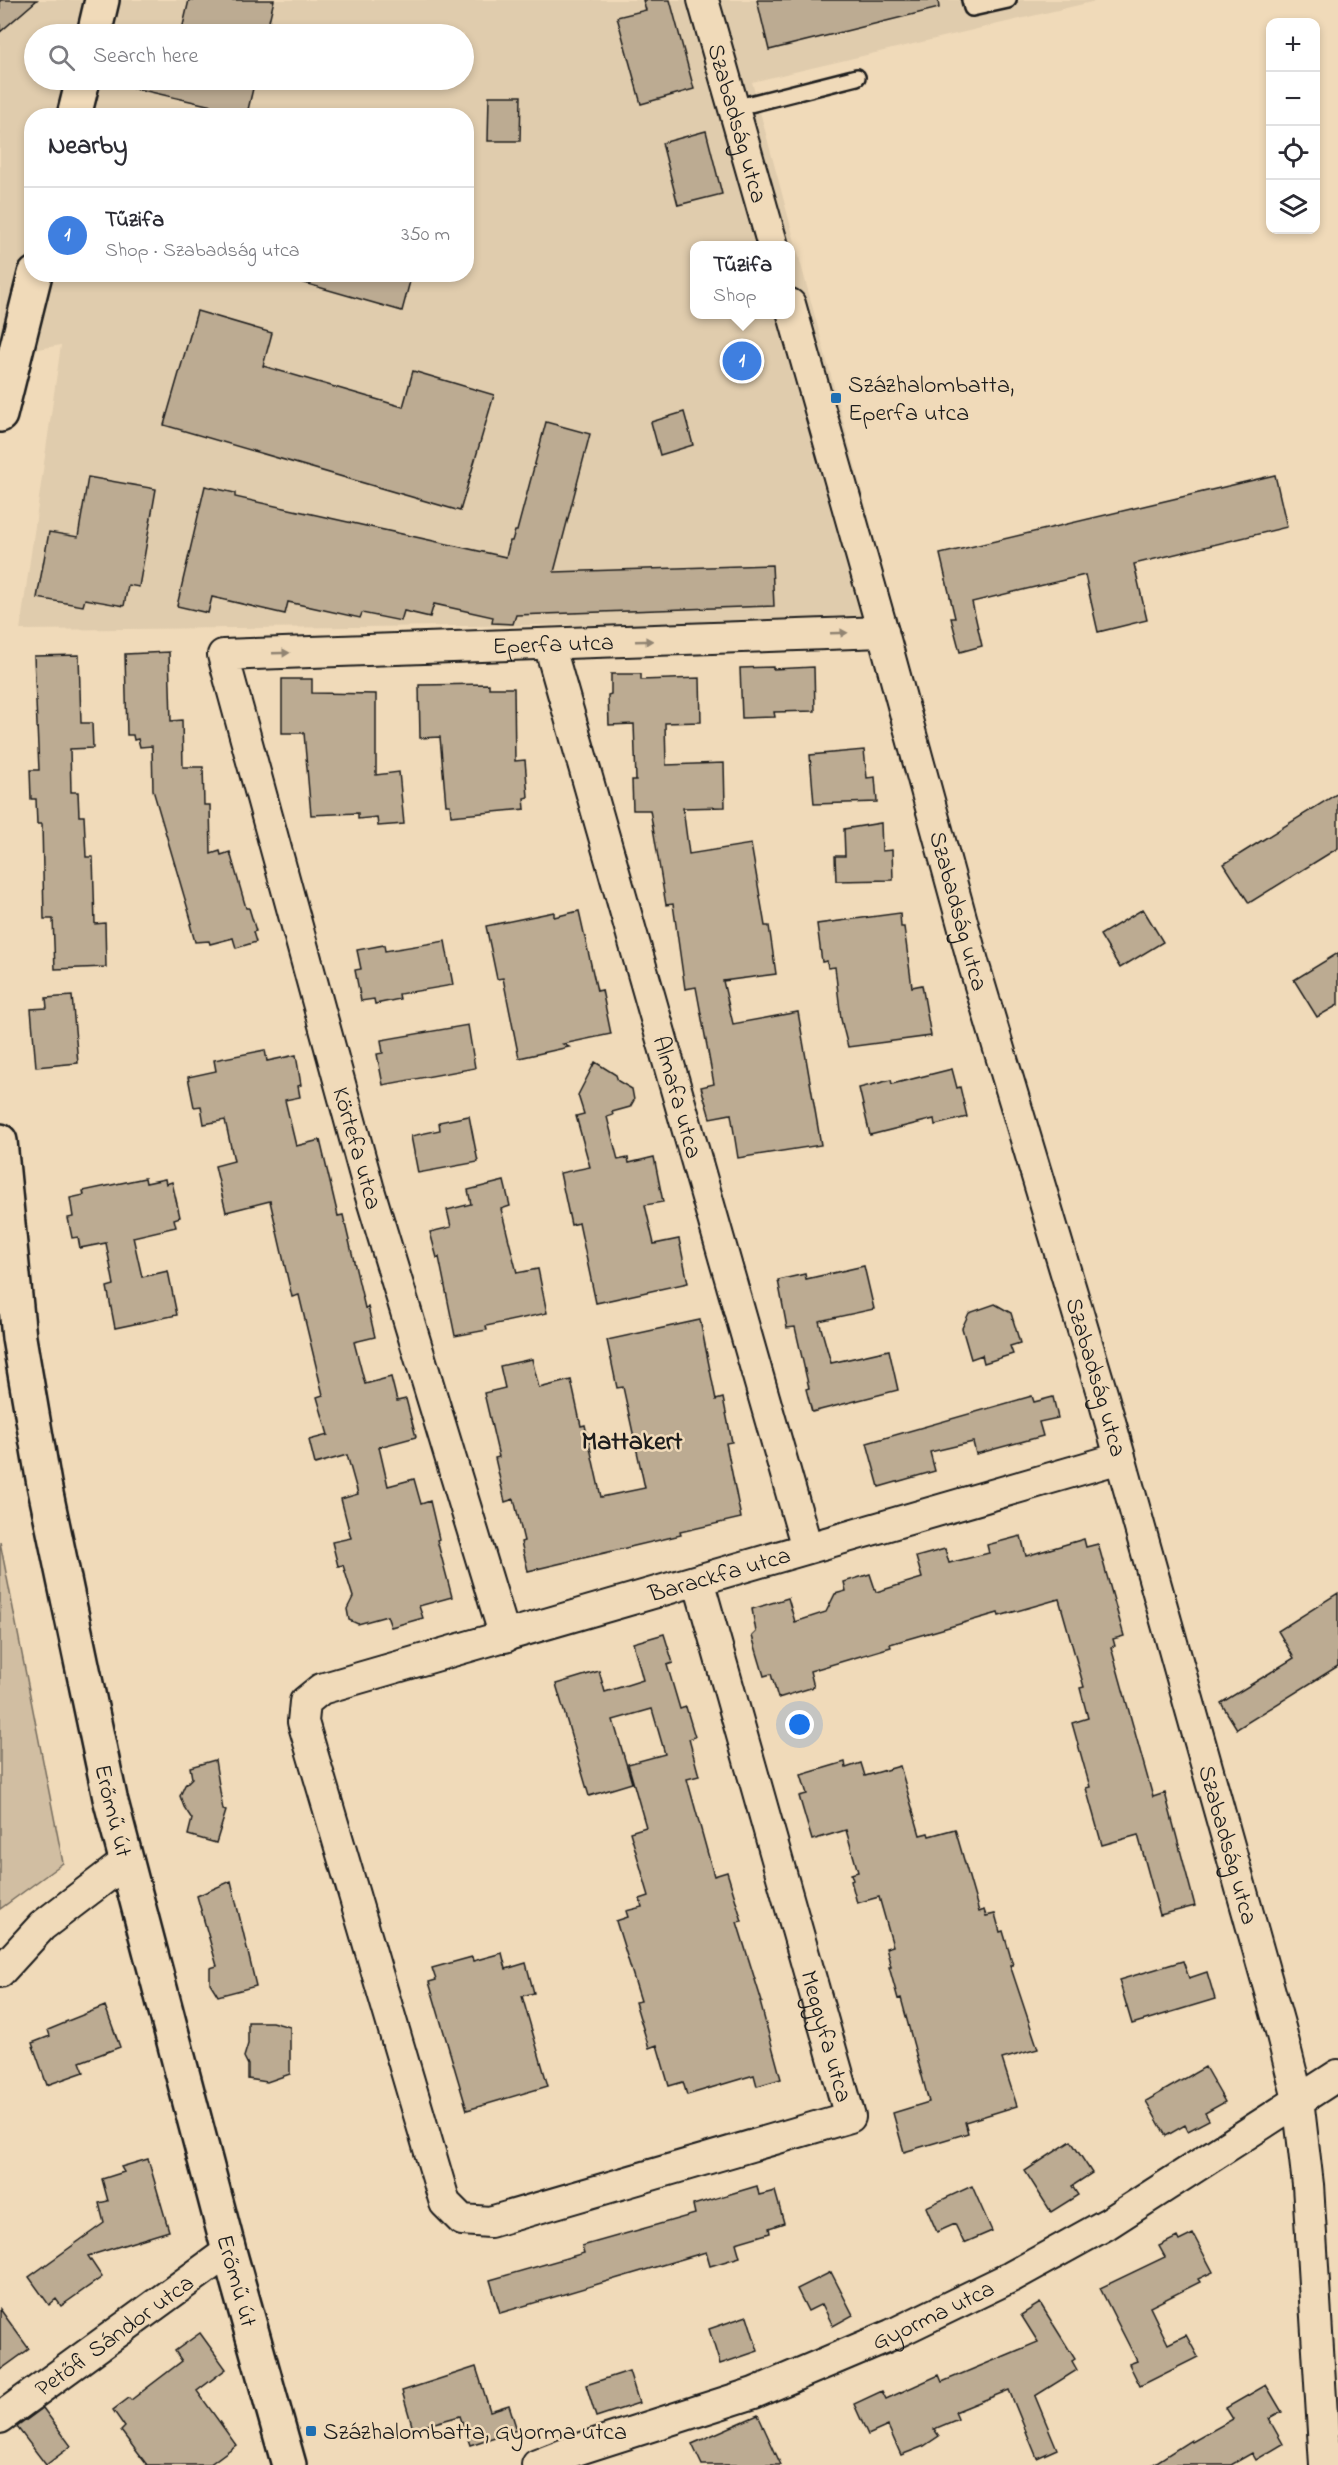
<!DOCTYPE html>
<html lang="en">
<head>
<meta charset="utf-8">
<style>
	body { margin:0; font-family:"Indie Flower",sans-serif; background:#f7f7f7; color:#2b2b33 }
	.controls { position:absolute; right:18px; top:18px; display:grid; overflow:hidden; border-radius:12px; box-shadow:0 3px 9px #0003 }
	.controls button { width:54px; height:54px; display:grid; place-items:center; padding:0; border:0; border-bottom:2px solid #e1e1e2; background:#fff; color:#2b2b33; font:30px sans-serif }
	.you { position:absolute; left:800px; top:1725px; width:21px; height:21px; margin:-15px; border:4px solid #fff; border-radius:50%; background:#1a73e8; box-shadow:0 0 0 9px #1a73e833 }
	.badge { display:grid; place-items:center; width:39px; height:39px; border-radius:50%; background:#db2777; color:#fff; font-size:20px; font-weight:700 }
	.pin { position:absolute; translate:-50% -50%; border:3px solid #fff; box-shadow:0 2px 6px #0006 }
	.popup { position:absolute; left:690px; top:241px; width:105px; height:78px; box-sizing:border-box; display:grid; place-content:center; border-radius:12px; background:#fff; filter:drop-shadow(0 2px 4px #0005); font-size:20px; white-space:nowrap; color:#7c7c81 }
	.popup b { font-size:22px; color:#2b2b33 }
	.popup::after { content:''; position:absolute; left:50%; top:100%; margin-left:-12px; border:12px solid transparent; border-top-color:#fff }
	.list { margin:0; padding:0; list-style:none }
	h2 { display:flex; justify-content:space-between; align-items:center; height:78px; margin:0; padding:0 24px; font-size:26px }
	h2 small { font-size:20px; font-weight:400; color:#7c7c81 }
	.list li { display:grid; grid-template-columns:39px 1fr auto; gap:18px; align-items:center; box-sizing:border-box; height:96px; padding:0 24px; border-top:2px solid #e1e1e2 }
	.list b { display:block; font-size:22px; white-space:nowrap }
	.list p { margin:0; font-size:20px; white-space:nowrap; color:#7c7c81 }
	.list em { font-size:20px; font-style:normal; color:#7c7c81 }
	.icon { flex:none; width:33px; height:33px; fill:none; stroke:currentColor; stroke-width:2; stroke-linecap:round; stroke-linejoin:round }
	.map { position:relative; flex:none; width:1338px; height:2465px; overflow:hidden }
	.search { position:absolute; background:#fff; box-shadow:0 3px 9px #0003; left:24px; top:24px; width:450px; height:66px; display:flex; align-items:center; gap:15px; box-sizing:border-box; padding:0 21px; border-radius:33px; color:#7c7c81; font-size:22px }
	.panel { position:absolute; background:#fff; box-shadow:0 3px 9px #0003; left:24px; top:108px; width:450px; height:174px; border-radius:24px }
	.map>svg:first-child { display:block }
	.built { fill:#e0ccad; fill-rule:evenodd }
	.green { fill:#d1bea2; stroke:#766d5f; stroke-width:1.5 }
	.building { fill:#bcab92; stroke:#1c1c1c; stroke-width:1.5 }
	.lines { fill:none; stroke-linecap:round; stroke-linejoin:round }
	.service-casing { stroke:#1c1c1c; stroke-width:20 }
	.minor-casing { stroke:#1c1c1c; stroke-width:34 }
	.tertiary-casing { stroke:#1c1c1c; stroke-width:38 }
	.service { stroke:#f0dab9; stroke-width:15 }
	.minor { stroke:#f0dab9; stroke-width:30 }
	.tertiary { stroke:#f0dab9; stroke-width:33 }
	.oneway { fill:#918472 }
	.poi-dot { fill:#1f6fb2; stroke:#f0dab9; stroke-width:2 }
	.labels { text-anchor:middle; stroke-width:5; stroke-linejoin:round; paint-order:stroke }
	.street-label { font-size:24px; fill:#1c1c1c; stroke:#f0dab9 }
	.poi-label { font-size:24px; fill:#1c1c1c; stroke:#f0dab9; text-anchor:start }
	.neighbourhood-label { font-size:26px; font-weight:bold; fill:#1c1c1c; stroke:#f0dab9 }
</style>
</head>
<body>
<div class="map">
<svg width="1338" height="2465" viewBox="0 0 1338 2465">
	<rect width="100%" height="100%" fill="#f0dab9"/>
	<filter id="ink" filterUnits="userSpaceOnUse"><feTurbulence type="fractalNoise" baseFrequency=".0167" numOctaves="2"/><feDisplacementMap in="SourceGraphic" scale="12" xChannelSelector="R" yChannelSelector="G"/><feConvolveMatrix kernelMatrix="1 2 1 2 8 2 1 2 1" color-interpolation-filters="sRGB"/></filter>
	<g filter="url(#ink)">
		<!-- built -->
		<path class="built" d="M0,0h1100l-348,82 145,540 -877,8 41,-285 -61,11zM34,34h430v46h-430zM32,116h434v158h-434zM694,246h96v68h-96z"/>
		<!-- green -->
		<path class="green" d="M0,1542l63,321 -63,46z"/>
		<!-- building -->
		<path class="building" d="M0,0h37l-37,32z
			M189,0h85l-8,34h-85z
			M643,0h27l24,89 -53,15 -24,-87 29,-7z
			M757,0h181l1,8 -170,42z
			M134,80h121l-8,34 -114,-26z
			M489,96h32l-1,45h-32z
			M706,131l16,63 -44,11 -16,-62z
			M297,274h115l-10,37 -105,-30z
			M197,311l75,22 -9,33 140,41 10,-36 81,24 -34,116 -296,-86z
			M684,412l9,33 -33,10 -9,-33z
			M546,422l44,12 -36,138 218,-7 2,41 -258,9 -3,9 -21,-1 1,-6 -59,-13 -4,13 -26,-6 -3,10 -39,-8 -2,5 -72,-16 -3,12 -73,-17 -4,16 -31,-7 28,-120 30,7v4l271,60 4,-16h2l3,-10h2z
			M1275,475l12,52 -153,37 13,56 -49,12 -13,-57 -113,27 10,44 -22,6 -9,-34h4l-15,-64z
			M88,477l68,12 -17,98 -11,-2 -4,21 -39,-7 -2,7 -46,-8 12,-66 29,5z
			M169,652l2,69 11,-1 1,47h20l1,38h6l1,49 9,-3 1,4 9,-3 16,56h3l7,23 -3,1 3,10 -20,6 -3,-10 -23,6 -1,-3 -14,1 -5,-18 2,-1 -39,-133 -1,-44 -12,1 -2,-8 -4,1 -1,-5h-6l-2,-81z
			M79,655l2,68h11l1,25 -23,1 1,43h7l1,24h5l2,41h7l2,67 10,-1 1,44 -51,2 -2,-50h-9l-2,-95h-5l-1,-25h-5l-1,-29h9l-5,-114z
			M773,667v2l41,-2 1,44 -41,1 1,5 -33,1 -2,-50z
			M611,674h30v6l59,-2 1,44 -36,1 1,42 58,-2 1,44 -42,1 6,46 62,-10 14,82h4l7,48 -53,7 10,43 65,-12 23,133 -83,13 -7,-44 -21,4 -9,-31 13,-3 -18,-97 -11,2 -12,-85 -7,1 -16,-95h-17l-1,-30h4l-2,-56 -25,1 -1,-30 3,-1z
			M282,679h30v14l64,1v81l23,-3 5,52 -26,2 -1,-9 -19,2v-6l-47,2 -7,-82h-22z
			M489,684v4h25l1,73 10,-1 3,37 -4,1 1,11 -74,7 -1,-11h-4l-6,-68 -20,1 -1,-53z
			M864,750l3,28 8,-1 2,25 -63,2 -4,-49z
			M1338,793v55l-89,55 -25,-39z
			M881,823l1,28 10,-1 1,30 -57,1 -1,-25h10l-1,-27z
			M1143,909l20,33 -43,26 -20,-33z
			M579,911l18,80 5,-1 9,44 -48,10 6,3 -50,11 -16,-80 -6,1 -11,-53 68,-14v5z
			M900,913l1,14h3l8,60 10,-2 9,51 -83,11 -7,-28 -6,-52 -7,1 -1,-7 -5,1 -5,-38z
			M445,941l8,44 -54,9 1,5 -25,5 -1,-5 -13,2 -6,-31 6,-1 -4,-19 27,-5 1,6z
			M1338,953v52l-21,12 -23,-37z
			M72,996l6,67 -42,4 -5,-58 16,-1 -1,-10z
			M468,1025l7,43 -92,17 -6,-31 6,-1 -2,-13z
			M265,1050l2,11 29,-6 5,30 -3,1 2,11 -15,3 11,46 24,-6 18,76 5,-1 22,93 3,-1 7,30 -21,5 11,42 26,-7 6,24 9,-2 10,38 -37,10 9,39 26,-7 7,25 9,-3 9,38 -2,1 15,57 -33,9 4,12 -32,9 -4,-11 -29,8 -9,-4 -2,-11 6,-12 -10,-32 -5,1 -6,-24 19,-4 -10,-39 17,-5 -11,-39 -32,9 -6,-24 19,-5 -11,-38 6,-2 -24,-100 -7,2 -22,-96 -44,11 -11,-46 19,-5 -9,-41 -21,4 -3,-18 -7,1 -6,-30 28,-6 -2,-11z
			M595,1062l21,13 2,6 14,8 2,11 -4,7 -18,5 1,3 -6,2 11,43 10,-2 1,5 25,-6 9,45 -18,3 9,39 25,-5 9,44 -92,20 -17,-80 -8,2 -11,-52 30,-6 -14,-51 8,-2 -6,-19z
			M952,1069l5,19 3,-1 7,30 -32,8 -1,-6 -64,16 -11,-47 32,-8 1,4z
			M469,1116l9,46 -60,11 -7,-37 29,-6 -1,-8z
			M145,1178l1,5 19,-4 1,5 6,-2 8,35 -6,2 2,8 -43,10 9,40 26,-6 9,44 -62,13 -8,-41 7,-2 -8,-42 -26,5 -2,-11 -6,1 -4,-20 5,-1 -3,-19 14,-3 -1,-4z
			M504,1181l6,25 -9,3 16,64 21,-4 9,44 -61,13 1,4 -32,6 -16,-79 -2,1 -7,-26 21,-5 -4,-17 24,-6 -3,-14z
			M864,1266l10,43 -55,12 12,42 58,-13 9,40 -86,22 -6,-23 3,-1 -14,-61 -8,1 -9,-48 27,-6 1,5z
			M995,1304l16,9 9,30 -10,3 3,8 -29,9 -2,-8 -11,4 -9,-31 7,-15z
			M700,1320l16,80 7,-2 9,44 -6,1 15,75 -61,14 1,3 -153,36 -7,-29 3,-1 -10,-42 -9,3 -10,-44 4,-1 -15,-64 21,-5 -5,-22 32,-7 7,29 32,-8 10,46 4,-1 16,72 44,-9 -22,-101 -6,1 -10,-48z
			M1032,1396l2,6 19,-5 5,21 -19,4 4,14 -67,18 -3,-12 -43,10 5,19 -56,16 -12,-44z
			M1021,1536l5,20 58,-17 2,8 12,-3 26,92 -11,3 2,7 -4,1 42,150 12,-4 30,113 -35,9 -22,-80 -36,10 -16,-57 4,-1 -18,-64 16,-5 -8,-30 4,-1 -25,-88 -60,17 -1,-3 -108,31 1,3 -81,24 4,16 -36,11 -7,-24 -7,2 -12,-40 4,-4 -4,-23 36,-11 7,24 31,-10 9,-18 11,-3 -2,-9 26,-8 6,18 46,-14 -6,-21 29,-8 4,14 40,-10 -2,-8z
			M1338,1593v73l-101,63 -16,-26 73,-45 -16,-27z
			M664,1634l9,29 -6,2 13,44 6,-2 9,30 -6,2 10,37 -12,3 27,97 13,-4 15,49 -5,1 25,80h-2l21,77 -24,7 -3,-11 -67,20 -4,-13 -14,4 -12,-41 -8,3 -14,-46 6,-1 -25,-80 12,-4 -2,-6 16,-4 -2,-8 9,-3 -19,-64 16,-5 -18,-63 37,-10 -13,-45 -39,11 19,63 -43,13 -33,-112 43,-13 6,21 38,-12 -10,-37z
			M215,1760l8,50 3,1 -10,32 -28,-8 4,-16 -8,-12 -4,-11 5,-11 7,-7 -2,-11z
			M845,1762l1,6 15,-5 4,13 35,-10 20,69 8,-2 1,3 26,-7 24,83 5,-2 2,6 9,-2 5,18 3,-1 10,34h-3l28,84 -36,10 15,47 -52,16 3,11 -64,19 -11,-39 36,-11 -28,-104 -3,1 -9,-32h2l-5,-19 7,-2 -14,-49 -22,6 -6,-22 2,-1 -2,-6 7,-2 -12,-42 -34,10 -13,-44 8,-2 -6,-19z
			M231,1881l25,105 -38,10 -8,-13v-15l7,-2 -20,-70z
			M502,1953l4,16 20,-6 8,30 -12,3 26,90 -81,24 -38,-128 7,-2 -4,-12 40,-11 1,4z
			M1183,1961l6,17 18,-6 8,27 -83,25 -13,-44z
			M105,2006l15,41 -40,15 4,10 -37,13 -15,-42 18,-7 -2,-6 17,-7v-1z
			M248,2022h24l18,5v47l-23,8 -19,-3v-14l-4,-8 4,-13z
			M1205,2067l20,35 -20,11 4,7 -21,11 -3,-6 -19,11 -20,-35z
			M1071,2141l21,32 -20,13 6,9 -27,17 -26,-41z
			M148,2159l21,72 -81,25 14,21 -41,29 -5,-7 -7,6 -20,-28 75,-54 -5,-20 9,-2 -6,-22 22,-7 -3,-5z
			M757,2186l2,9 16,-4 9,32 -15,5 1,5 -34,10 4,14 -30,9 -4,-14 -206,61 -10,-33 94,-27 -2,-7 113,-32 -2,-9z
			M972,2186l20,45 -28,12 -9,-19 -18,8 -11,-25z
			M1193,2234l20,38 -15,7 2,3 -50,25 18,37 18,-9 12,22 -58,29 -11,-22 8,-3 -37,-73 65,-31 -6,-11 18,-9 2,4z
			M831,2272l22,43 -20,11 -11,-22 -14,7 -11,-22z
			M1040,2303l35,56 -3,2 5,9 -42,26 22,53 -20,9 -28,-68 -54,22 3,7 -24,10 5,7 -15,10 -23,9 -13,-29 -20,9 -14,-31 28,-13 4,8 53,-24 3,7 96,-40 -17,-27z
			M0,2309l29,40 -29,21z
			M747,2316l11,35 -38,13 -11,-35z
			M200,2333l26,36 -29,22 39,54 -27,20h-62l-26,-34 4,-4 -12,-17 16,-12 2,2 51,-39 -7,-10z
			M476,2367l14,44 19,-6 8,25 -47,15 -10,-29 -47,13 -11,-38z
			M629,2371l10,32 -43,14 -10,-32z
			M1266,2385l16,27 -13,7 14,25 -27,16 -4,-7 -21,12h-79l39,-25 1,2 41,-23 -7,-11z
			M43,2408l28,38 -25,19 -29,-38z
			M758,2415l23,50h-79l-10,-21z"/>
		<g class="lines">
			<defs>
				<path id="service" d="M970,0l2,8 36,-8
					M734,108l123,-31"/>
				<g id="minor">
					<path id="s1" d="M703,0l70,246"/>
					<path id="s2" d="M790,304l93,328 92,337 129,431 177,631 17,68 10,86 17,280"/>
					<path id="s3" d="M549,644l258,904"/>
					<path id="s4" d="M698,1580l152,537 -360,105 -28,-2 -17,-17 -142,-481 2,-20 16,-13 799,-231"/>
					<path id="s5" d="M505,1637l-136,-447 -146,-535 660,-23"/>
					<path d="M0,1972l42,-46 85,-65"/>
					<path id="s6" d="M0,2418l229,-167"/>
					<path id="s7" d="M537,2465l36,-14 181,-58 137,-58 120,-58 96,-53 231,-149"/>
				</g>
				<g id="tertiary">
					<path d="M94,34l8,-34"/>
					<path d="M74,116l9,-36"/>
					<path d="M0,415l35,-141"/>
					<path id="s8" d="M0,1141l19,197 25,146 66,314 119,453 60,214"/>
				</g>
			</defs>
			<!-- service casing -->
			<use href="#service" class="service-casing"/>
			<!-- minor casing -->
			<use href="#minor" class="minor-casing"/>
			<!-- tertiary casing -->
			<use href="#tertiary" class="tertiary-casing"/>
			<!-- service -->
			<use href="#service" class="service"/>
			<!-- minor -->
			<use href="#minor" class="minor"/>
			<!-- tertiary -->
			<use href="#tertiary" class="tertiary"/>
		</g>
		<!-- one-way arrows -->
		<defs><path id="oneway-solid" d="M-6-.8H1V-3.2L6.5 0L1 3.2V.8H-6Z" transform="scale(1.5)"/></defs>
		<g class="oneway">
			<use href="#oneway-solid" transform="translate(839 633) rotate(-2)"/>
			<use href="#oneway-solid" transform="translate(644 641) rotate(-2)"/>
			<use href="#oneway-solid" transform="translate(281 653) rotate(-2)"/>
		</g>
	</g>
	<!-- markers -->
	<g class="poi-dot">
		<rect x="830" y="392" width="12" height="12" rx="3"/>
		<rect x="305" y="2425" width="12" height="12" rx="3"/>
	</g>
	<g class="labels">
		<!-- street labels -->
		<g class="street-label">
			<text dy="8" stroke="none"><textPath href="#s1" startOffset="128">Szabadság utca</textPath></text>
			<text dy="8" stroke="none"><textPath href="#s5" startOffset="1352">Eperfa utca</textPath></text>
			<text dy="8" stroke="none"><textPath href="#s2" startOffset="630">Szabadság utca</textPath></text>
			<text dy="8" stroke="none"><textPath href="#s3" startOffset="471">Almafa utca</textPath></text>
			<text transform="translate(358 1148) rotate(74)" y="8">Körtefa utca</text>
			<text dy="8" stroke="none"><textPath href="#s2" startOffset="1116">Szabadság utca</textPath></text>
			<text dy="8" stroke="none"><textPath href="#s4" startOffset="1942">Barackfa utca</textPath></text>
			<text dy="8" stroke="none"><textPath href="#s8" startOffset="680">Erőmű út</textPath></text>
			<text dy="8" stroke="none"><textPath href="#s2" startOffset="1602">Szabadság utca</textPath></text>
			<text dy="8" stroke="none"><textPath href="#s4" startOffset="474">Meggyfa utca</textPath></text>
			<text dy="8" stroke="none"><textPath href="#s8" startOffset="1166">Erőmű út</textPath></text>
			<text dy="8" stroke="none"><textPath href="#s7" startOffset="424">Gyorma utca</textPath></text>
			<text dy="8" stroke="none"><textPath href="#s6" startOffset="141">Petőfi Sándor utca</textPath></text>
		</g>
		<!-- poi labels -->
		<g class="poi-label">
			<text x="848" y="392">Százhalombatta,<tspan x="848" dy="28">Eperfa utca</tspan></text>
			<text x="323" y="2439">Százhalombatta, Gyorma utca</text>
		</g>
		<!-- neighbourhood labels -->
		<g class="neighbourhood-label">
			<text x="632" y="1449">Mattakert</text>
		</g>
	</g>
</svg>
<div class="controls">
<button>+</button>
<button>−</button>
<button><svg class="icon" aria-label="locate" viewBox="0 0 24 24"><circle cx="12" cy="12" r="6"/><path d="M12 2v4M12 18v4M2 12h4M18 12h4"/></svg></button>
<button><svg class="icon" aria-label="layers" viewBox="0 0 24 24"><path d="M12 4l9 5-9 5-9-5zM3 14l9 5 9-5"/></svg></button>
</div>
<div class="you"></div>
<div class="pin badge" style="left:742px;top:361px;background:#3f7fe0">1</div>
<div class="popup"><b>Tűzifa</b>Shop</div>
<div class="search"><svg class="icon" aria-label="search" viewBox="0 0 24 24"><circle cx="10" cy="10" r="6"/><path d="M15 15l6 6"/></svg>Search here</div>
<section class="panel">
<h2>Nearby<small></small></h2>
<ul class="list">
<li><span class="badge" style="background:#3f7fe0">1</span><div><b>Tűzifa</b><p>Shop · Szabadság utca</p></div><em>350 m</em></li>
</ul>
</section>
</div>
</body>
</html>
